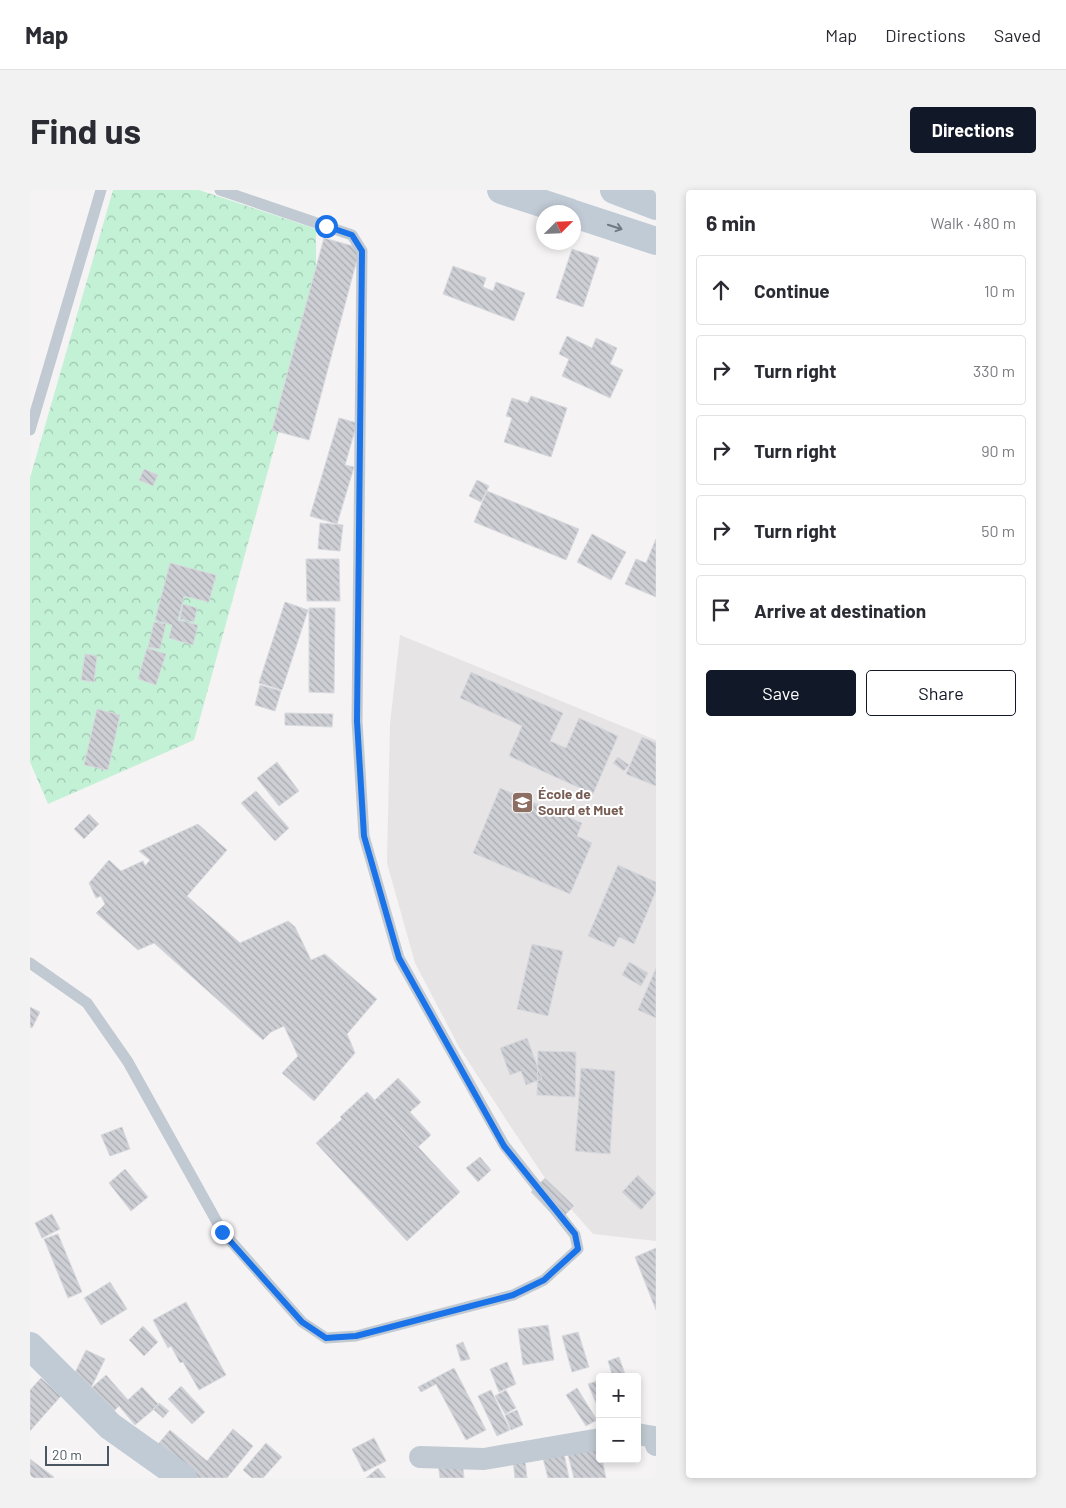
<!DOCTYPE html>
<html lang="en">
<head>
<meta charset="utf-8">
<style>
	body { margin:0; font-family:Barlow,sans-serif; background:#f2f2f3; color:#2b2b33 }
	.controls { position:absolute; right:15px; bottom:15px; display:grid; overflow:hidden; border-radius:5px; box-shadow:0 2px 8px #0003 }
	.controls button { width:45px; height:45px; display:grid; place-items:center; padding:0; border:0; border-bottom:1px solid #e1e1e2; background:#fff; color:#2b2b33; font:25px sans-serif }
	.compass { position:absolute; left:506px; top:15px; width:45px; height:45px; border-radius:50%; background:#fff; box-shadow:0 2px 8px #0003; rotate:66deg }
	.scale { position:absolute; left:15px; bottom:12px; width:64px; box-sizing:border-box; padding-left:5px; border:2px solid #4a5661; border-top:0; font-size:14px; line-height:18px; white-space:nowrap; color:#4a5661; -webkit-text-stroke:4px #fff; paint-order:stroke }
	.stop { position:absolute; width:15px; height:15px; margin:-11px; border:4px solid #1a73e8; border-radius:50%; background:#fff }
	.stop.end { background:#1a73e8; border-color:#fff; box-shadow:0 1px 5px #0008 }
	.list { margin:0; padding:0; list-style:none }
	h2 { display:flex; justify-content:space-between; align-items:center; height:65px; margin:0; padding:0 20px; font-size:21px }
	h2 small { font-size:16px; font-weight:400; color:#7c7c81 }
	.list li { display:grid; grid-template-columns:32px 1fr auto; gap:15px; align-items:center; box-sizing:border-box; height:70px; margin:0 10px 10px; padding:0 10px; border:1px solid #e1e1e2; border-radius:5px }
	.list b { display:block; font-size:19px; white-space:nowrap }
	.list em { font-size:16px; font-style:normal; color:#7c7c81 }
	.actions { display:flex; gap:10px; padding:15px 20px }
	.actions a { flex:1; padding:11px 0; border:1px solid #111827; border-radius:5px; text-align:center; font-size:18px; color:#111827 }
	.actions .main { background:#111827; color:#fff }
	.icon { flex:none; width:28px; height:28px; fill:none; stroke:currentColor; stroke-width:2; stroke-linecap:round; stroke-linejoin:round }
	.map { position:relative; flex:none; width:626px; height:1288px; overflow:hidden; border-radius:5px }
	header { display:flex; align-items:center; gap:30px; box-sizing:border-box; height:70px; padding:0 25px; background:#fff; border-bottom:1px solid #e1e1e2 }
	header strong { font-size:24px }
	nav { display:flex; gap:28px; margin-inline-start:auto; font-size:18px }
	.intro { display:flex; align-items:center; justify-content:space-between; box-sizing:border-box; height:120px; padding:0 30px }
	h1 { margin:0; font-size:35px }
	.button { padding:12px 22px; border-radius:5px; background:#111827; color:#fff; font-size:18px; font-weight:700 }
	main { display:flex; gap:30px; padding:0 30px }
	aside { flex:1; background:#fff; border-radius:5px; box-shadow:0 2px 8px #0003 }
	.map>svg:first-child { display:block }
	.education { fill:#e6e4e5 }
	.park { fill:url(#park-crowns) }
	.building { fill:url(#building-back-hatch); stroke:#d7d9de }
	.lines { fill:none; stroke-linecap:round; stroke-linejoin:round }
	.lane { stroke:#c1cad2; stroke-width:11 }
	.street { stroke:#c1cad2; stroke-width:22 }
	.secondary { stroke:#c1cbd6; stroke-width:28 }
	.oneway { stroke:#6e7984 }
	.route { stroke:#1a73e8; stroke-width:6 }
	.labels { text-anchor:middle; stroke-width:4; stroke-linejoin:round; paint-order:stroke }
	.education-label { font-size:14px; font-weight:bold; fill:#785e54; stroke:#fff; text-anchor:start }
</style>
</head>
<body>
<header>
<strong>Map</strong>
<nav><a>Map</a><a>Directions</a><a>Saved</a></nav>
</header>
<div class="intro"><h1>Find us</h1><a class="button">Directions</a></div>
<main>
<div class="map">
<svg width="626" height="1288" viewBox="0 0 626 1288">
	<defs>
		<pattern id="park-crowns" width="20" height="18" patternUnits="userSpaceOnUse" patternTransform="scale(1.25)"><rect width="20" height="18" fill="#c3f1d5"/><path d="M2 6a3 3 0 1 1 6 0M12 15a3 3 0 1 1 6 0" fill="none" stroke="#a0c6b0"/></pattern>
		<pattern id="building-back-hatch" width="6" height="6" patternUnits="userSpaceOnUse" patternTransform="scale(1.25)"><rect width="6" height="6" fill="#cdcfd5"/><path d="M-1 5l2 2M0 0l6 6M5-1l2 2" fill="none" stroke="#a8abb0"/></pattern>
	</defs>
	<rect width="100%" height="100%" fill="#f5f3f3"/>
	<!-- education -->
	<path class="education" d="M370,445l256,105v501l-63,-7 -44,-50 -42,-63 -48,-74 -44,-84 -28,-100 3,-139z"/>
	<!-- park -->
	<path class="park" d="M83,0h86l117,39v67l-122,444 -146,64 -18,-42v-284z"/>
	<!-- building -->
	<path class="building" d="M294,48l36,10 -51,192 -37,-10z
		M542,59l27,9 -16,49 -27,-9z
		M423,76l33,12 -3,9 10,4 3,-9 29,11 -11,28 -71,-27z
		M537,146l25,12 4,-10 21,10 -7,16 13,6 -13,28 -48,-22 7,-17 -10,-5z
		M501,206l36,12 -16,49 -47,-15 8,-24 -6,-2 6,-18 16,5z
		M309,228l18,5 -12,42 9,2 -17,57 -27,-8z
		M114,279l14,6 -5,11 -14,-6z
		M447,290l12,6 -8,16 -12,-6z
		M457,301l92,38 -13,31 -92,-38z
		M290,333l23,2 -3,26 -22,-2z
		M562,344l34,18 -15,28 -34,-18z
		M626,349v58l-31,-13 11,-25 10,4z
		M276,369h33l1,42h-33z
		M140,373l46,12 -7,27 -25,-6 -6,24 20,5 -5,20 -24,-7 3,-13 -17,-5z
		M255,412l23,8 -26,80 -23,-7z
		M153,414l14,4 -3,14 -14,-3z
		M279,418h26l-1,85 -25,-1z
		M124,432l12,2 -6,25 -12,-2z
		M117,458l19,6 -10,31 -18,-6z
		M55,464l12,2 -3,26 -13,-2z
		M441,482l92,41 -13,28 16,7 13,-30 39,18 -25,58 -84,-38 13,-30 -62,-28z
		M230,495l21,6 -6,20 -20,-6z
		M67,519l23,6 -12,55 -24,-5z
		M255,523l48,1 -1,13 -47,-2z
		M612,547l14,6v43l-30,-12z
		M588,567l11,8 -5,6 -11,-8z
		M247,572l22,29 -20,15 -22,-28z
		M470,598l82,35 -5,13 15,7 -22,51 -97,-41z
		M226,601l33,37 -14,13 -34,-38z
		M59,624l10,10 -15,15 -10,-10z
		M168,634l29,26 -40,46 53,47 48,-22 7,6 16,33 14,-6 52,45 -30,35 8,19 -41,48 -32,-28 16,-17 -14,-30 -13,6 -8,8 -109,-97 -16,7 -42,-37 9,-9 -4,-8 -5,2 -7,-15 20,-23 12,11 22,-10 2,5 5,-6 -11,-9z
		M588,675l38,17v9l-22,53 -15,-7 -5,10 -26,-11z
		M502,754l31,7 -15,65 -31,-7z
		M599,772l19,11 -7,13 -19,-11z
		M626,778v50l-18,-8z
		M0,817l10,5 -8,16 -2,-1z
		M497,848l15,41 -16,6 -5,-14 -11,4 -10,-27z
		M508,861l38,1 -1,45 -38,-2z
		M551,878l34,3 -5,83 -35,-3z
		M368,888l23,24 -11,10 21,23 -13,12 -44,-46z
		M337,902l93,100 -53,49 -91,-98 26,-24 -2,-2z
		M92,937l8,22 -20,7 -9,-21z
		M450,967l11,13 -13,12 -12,-14z
		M95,979l23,28 -17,14 -22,-28z
		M608,985l18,18 -15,17 -19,-18z
		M515,988l29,28 -15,15 -28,-29z
		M22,1024l8,15 -18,9 -7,-15z
		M28,1044l24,58 -14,6 -24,-59z
		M626,1058v62l-21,-53z
		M80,1092l17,27 -26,16 -17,-27z
		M156,1112l40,73 -27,15 -16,-28 -3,1 -9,-17 -3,2 -15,-28z
		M518,1135l6,35 -31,5 -5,-36z
		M113,1136l15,16 -14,14 -15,-16z
		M548,1142l11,35 -17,5 -10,-36z
		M433,1152l7,17 -9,2 -5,-16z
		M56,1160l19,9 -14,29 -19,-9z
		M589,1167l7,20h-13l-5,-16z
		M477,1172l9,22 -17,8 -9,-23z
		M424,1178l32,62 -20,10 -30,-56 -15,8 -3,-5z
		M76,1185l22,25 14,-13 17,18 -24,20 -16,-19 -10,10 -22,-24z
		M11,1188l20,18 -31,35v-41z
		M570,1190v32l-12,-28z
		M151,1196l24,26 -13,12 -24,-25z
		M547,1198l20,32 -11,6 -20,-31z
		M461,1200l19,40 -13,6 -19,-40z
		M476,1200l10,18 -11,6 -10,-18z
		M129,1213l10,8 -6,7 -10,-9z
		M487,1220l6,15 -12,5 -6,-15z
		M203,1239l20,17 -26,32h-40l-34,-28 17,-20 37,31z
		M344,1248l12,23 -22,11 -12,-23z
		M236,1253l16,14 -19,21h-11l-9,-8z
		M568,1254l2,15h2l4,19h-32l-7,-27z
		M533,1259l6,29h-21l-6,-24z
		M494,1260l3,28h-12l-3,-27z
		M0,1269l24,18 -1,1h-23z
		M432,1270l2,18h-24l-2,-15z
		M348,1278l8,10h-20z"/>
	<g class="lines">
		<!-- lane -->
		<path class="lane" d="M0,240l71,-240
			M0,773l57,40 41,59 94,169 80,91 24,16 30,-2 157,-41 31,-15 34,-31 -3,-14 -71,-90 -105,-187 -35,-122 -7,-115 5,-470 -10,-16 -132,-45"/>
		<!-- street -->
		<path class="street" d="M607,1244l17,3 2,8
			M390,1267l64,2 116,-20"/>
		<!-- secondary -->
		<path class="secondary" d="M471,0l68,22
			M584,0l42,16
			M544,24l82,27
			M0,1156l80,80 73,52"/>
	</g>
	<!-- one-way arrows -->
	<defs><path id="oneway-shaft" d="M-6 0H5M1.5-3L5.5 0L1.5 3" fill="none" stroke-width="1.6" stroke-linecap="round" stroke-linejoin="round" transform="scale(1.25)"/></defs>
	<use class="oneway" href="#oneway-shaft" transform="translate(585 37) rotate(18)"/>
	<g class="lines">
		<!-- route -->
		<path class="route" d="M192,1042l80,90 24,16 30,-2 157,-41 31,-15 34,-31 -3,-15 -71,-88 -105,-188 -35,-122 -7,-115 5,-470 -10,-16 -26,-9"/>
	</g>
	<!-- icons -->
	<defs>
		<symbol id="school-square" viewBox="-11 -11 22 22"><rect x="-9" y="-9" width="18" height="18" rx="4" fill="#8d6e63" stroke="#fff"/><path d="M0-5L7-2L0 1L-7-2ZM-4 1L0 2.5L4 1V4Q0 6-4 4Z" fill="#fff"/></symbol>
	</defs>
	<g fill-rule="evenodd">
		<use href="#school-square" x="480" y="600" width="25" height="25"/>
	</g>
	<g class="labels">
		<!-- education labels -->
		<g class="education-label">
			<text x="508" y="609">École de<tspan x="508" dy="16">Sourd et Muet</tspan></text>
		</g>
	</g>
</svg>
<div class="controls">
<button>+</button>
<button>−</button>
</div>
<svg class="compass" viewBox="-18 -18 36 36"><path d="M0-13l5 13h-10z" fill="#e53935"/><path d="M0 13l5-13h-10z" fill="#7c7c81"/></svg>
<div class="scale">20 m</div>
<div class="stop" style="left:296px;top:36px"></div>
<div class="stop end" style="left:192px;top:1042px"></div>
</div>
<aside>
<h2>6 min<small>Walk · 480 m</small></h2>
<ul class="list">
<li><svg class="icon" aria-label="ahead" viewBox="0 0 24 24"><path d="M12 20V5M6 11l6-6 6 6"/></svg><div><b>Continue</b></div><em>10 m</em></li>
<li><svg class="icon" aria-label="right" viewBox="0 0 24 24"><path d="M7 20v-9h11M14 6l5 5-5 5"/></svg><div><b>Turn right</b></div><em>330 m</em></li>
<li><svg class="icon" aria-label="right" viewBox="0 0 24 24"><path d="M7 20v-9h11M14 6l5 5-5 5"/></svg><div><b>Turn right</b></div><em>90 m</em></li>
<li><svg class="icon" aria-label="right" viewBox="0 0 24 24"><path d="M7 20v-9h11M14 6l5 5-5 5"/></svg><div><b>Turn right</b></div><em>50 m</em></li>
<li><svg class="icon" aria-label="arrive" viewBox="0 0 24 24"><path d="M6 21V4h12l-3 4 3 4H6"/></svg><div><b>Arrive at destination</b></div></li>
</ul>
<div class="actions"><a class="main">Save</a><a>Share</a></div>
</aside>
</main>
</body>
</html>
